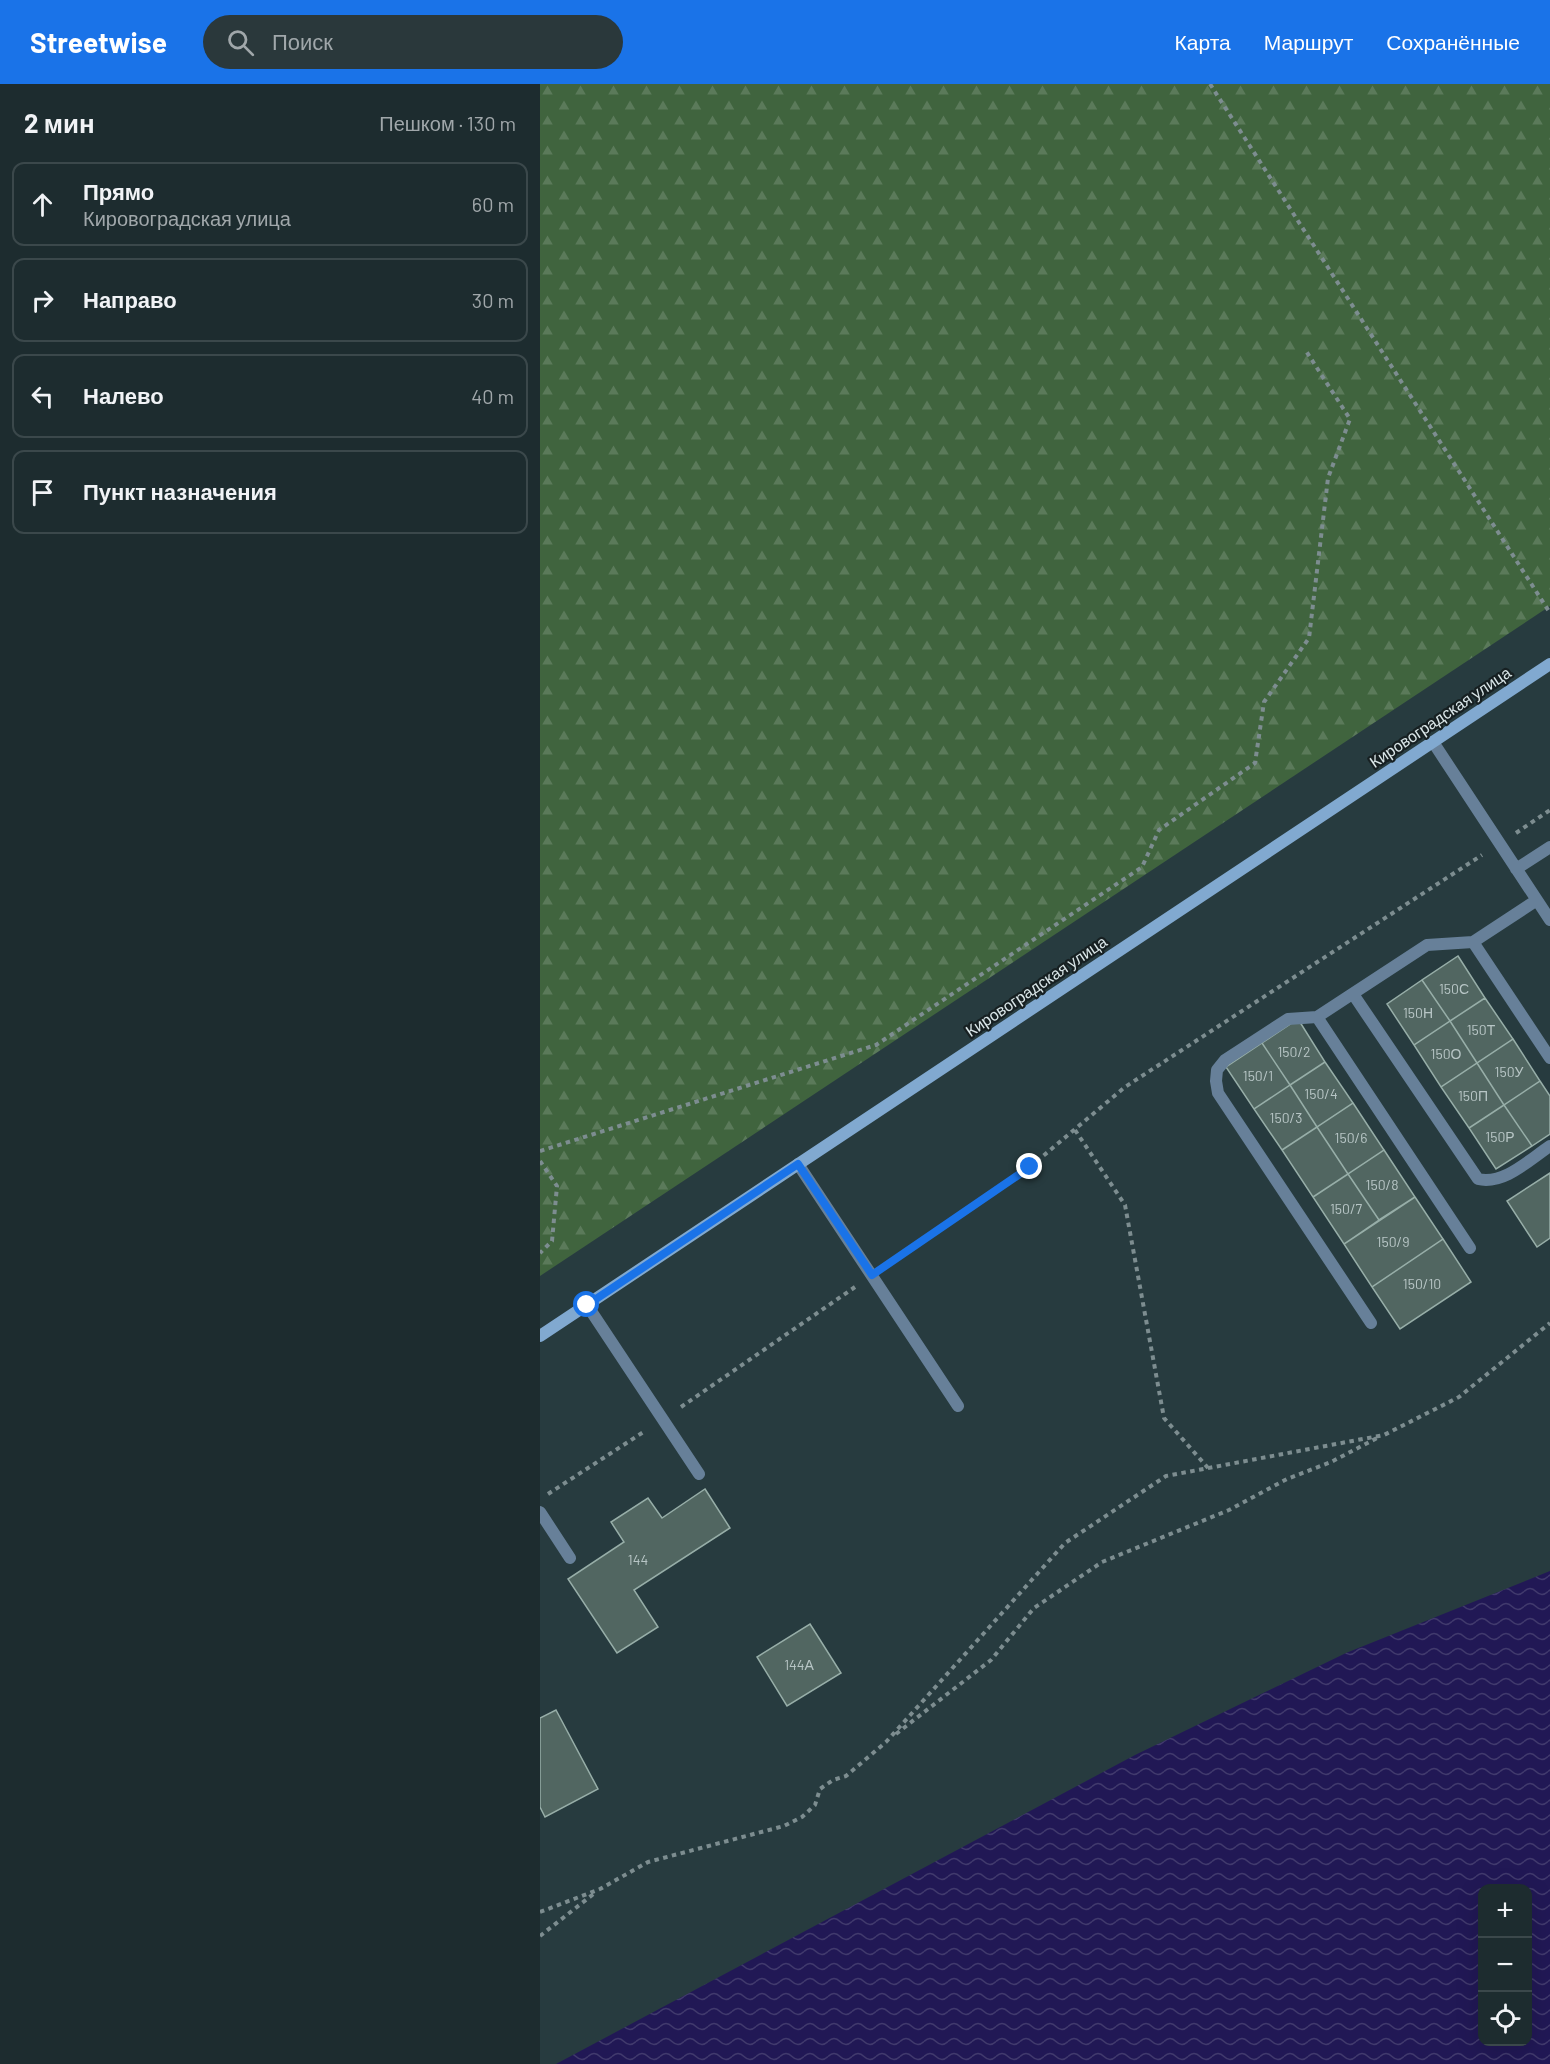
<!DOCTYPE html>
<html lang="ru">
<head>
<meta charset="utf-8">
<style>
	body { margin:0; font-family:Barlow,sans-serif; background:#2a383b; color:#f1f3f6 }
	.controls { position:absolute; right:18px; bottom:18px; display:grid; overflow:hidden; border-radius:12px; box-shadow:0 6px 24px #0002 }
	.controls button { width:54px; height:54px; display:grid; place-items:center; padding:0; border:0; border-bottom:2px solid #3b484b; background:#1d2c2f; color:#f1f3f6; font:30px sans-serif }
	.stop { position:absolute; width:18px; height:18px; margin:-14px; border:4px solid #1a73e8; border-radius:50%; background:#fff }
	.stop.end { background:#1a73e8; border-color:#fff; box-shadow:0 2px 6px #0008 }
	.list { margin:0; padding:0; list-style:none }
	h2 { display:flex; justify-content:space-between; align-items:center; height:78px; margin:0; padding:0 24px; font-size:26px }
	h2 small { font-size:20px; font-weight:400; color:#a0a7aa }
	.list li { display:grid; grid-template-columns:39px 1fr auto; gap:18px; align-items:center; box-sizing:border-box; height:84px; margin:0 12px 12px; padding:0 12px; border:2px solid #3b484b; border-radius:12px }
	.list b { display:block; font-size:22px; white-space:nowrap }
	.list p { margin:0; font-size:20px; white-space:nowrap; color:#a0a7aa }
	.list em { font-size:20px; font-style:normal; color:#a0a7aa }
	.icon { flex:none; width:33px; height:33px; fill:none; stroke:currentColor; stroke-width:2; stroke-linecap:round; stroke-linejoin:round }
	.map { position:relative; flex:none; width:1010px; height:1980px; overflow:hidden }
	header { display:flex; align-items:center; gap:36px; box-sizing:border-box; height:84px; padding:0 30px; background:#1a73e8; color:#fff }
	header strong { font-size:28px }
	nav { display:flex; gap:33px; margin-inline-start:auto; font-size:21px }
	.search { width:420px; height:54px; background:#2a383b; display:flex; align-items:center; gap:15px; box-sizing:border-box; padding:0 21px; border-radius:33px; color:#a0a7aa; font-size:22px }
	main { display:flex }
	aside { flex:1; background:#1d2c2f }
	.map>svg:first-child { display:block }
	.forest { fill:url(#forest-firs) }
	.water { fill:url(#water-waves); fill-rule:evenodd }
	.building { fill:#516661; stroke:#97aea8; stroke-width:1.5 }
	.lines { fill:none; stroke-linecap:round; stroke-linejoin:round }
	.path { stroke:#7d8d90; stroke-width:4; stroke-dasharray:4.5 4.5; stroke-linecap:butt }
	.lane { stroke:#678099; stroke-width:12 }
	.secondary { stroke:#81a9d0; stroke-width:12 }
	.route { stroke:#1a73e8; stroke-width:8 }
	.labels { text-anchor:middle; stroke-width:4.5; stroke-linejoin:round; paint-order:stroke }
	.number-label { font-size:14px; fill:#b8c6c6 }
	.street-label { font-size:16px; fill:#dae6e8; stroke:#172022 }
</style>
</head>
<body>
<header>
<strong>Streetwise</strong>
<div class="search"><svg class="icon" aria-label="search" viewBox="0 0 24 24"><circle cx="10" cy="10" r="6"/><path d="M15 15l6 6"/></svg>Поиск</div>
<nav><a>Карта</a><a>Маршрут</a><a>Сохранённые</a></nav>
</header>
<main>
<aside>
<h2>2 мин<small>Пешком · 130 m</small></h2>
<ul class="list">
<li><svg class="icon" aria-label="ahead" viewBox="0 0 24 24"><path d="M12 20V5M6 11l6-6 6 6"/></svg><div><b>Прямо</b><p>Кировоградская улица</p></div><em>60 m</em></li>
<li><svg class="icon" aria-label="right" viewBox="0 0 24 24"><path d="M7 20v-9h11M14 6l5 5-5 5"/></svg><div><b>Направо</b></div><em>30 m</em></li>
<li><svg class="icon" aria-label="left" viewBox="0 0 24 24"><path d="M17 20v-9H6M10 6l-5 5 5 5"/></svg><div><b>Налево</b></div><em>40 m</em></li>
<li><svg class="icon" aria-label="arrive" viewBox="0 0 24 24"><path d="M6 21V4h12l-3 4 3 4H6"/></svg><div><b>Пункт назначения</b></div></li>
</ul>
</aside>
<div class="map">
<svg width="1010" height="1980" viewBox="0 0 1010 1980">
	<defs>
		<pattern id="forest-firs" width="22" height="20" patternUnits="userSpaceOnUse" patternTransform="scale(1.5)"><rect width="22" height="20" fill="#40643e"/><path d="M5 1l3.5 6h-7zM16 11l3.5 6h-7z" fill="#5b7a5a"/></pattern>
		<pattern id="water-waves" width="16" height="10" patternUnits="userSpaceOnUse" patternTransform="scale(1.5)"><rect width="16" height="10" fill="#211855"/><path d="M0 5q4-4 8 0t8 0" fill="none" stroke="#413a6d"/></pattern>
	</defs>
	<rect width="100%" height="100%" fill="#273b3f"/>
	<!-- forest -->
	<path class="forest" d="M0,0h1010v522l-1010,670z"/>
	<!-- water -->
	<path class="water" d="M1010,1487v493h-994l579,-309 211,-102zM942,1804h45v154h-45z"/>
	<!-- building -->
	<path class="building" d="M918,872l27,42 -35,23 -28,-41z
		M882,896l28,41 -36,24 -27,-41z
		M945,914l28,41 -36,24 -27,-42z
		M758,935l27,43 -35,23 -28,-42z
		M910,937l27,42 -36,24 -27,-42z
		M973,955l27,42 -36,24 -27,-42z
		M722,959l28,42 -36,24 -28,-42z
		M785,978l28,41 -36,24 -27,-42z
		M937,979l27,42 -35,23 -28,-41z
		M1000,997l10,15v38l-18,12 -28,-41z
		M750,1001l27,42 -35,23 -28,-41z
		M813,1019l31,47 -36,24 -31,-47z
		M964,1021l28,41 -36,23 -27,-41z
		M777,1043l31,47 -35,23 -31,-47z
		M844,1066l31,47 -36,23 -31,-46z
		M1010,1089v65l-13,9 -30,-46z
		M808,1090l31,46 -35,24 -31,-47z
		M875,1113l28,42 -71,48 -28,-43z
		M903,1155l28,43 -71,47 -28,-42z
		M165,1405l25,39 -96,62 24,37 -41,26 -49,-74 56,-37 -13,-20 37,-24 14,20z
		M270,1540l31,49 -54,33 -30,-49z
		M16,1626l42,79 -53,28 -5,-10v-89z"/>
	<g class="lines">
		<!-- path -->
		<path class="path" d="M670,0l340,529
			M976,749l34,-23
			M535,1046l50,75 39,213 44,50
			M0,1067l336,-106 266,-178 17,-37 96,-67 9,-61 45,-64 19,-160 22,-59 -44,-68
			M0,1077l17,25 -5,55 -12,12
			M349,1180l141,-97 95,-80 357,-232
			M141,1323l174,-120
			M8,1410l97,-63
			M356,1650l95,-74 43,-52 68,-46 127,-52 58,-31 44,-17 48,-25
			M0,1828l60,-23 48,-27 136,-36 18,-9 13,-12 5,-16 13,-9 13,-4 40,-34 179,-199 101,-67 218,-41 75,-38 91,-74
			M0,1852l56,-44"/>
		<!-- lane -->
		<path class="lane" d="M893,658l117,178
			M976,785l34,-22
			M933,858l77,116
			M813,910l125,185c26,6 51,-19 72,-33
			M777,933l153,231
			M258,1080l160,242
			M47,1221l112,169
			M831,1239l-153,-230 -2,-12 1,-11 8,-10 63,-41 29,-2 110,-72 46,-3 64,-42
			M0,1428l30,46"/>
		<!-- secondary -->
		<path class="secondary" d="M0,1252l1010,-672"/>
	</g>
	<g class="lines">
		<!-- route -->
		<path class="route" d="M47,1221l211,-141 74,111 158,-108"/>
	</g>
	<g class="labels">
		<!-- number labels -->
		<g class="number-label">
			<text x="914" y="910">150С</text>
			<text x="878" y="934">150Н</text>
			<text x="941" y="951">150Т</text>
			<text x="754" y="973">150/2</text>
			<text x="906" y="975">150О</text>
			<text x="969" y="993">150У</text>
			<text x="718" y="997">150/1</text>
			<text x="781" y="1015">150/4</text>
			<text x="933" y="1017">150П</text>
			<text x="746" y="1039">150/3</text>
			<text x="960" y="1058">150Р</text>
			<text x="811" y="1059">150/6</text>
			<text x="842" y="1106">150/8</text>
			<text x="806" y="1130">150/7</text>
			<text x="853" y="1163">150/9</text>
			<text x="882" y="1205">150/10</text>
			<text x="98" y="1481">144</text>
			<text x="259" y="1586">144А</text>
		</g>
		<!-- street labels -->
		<g class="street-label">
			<text transform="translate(900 633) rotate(-34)" y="6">Кировоградская улица</text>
			<text transform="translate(496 902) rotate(-34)" y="6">Кировоградская улица</text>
		</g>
	</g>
</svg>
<div class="controls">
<button>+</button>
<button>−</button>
<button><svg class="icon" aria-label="locate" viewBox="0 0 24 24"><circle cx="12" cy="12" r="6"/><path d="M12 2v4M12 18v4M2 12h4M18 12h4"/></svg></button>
</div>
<div class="stop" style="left:47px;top:1221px"></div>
<div class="stop end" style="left:490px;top:1083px"></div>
</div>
</main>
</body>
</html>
